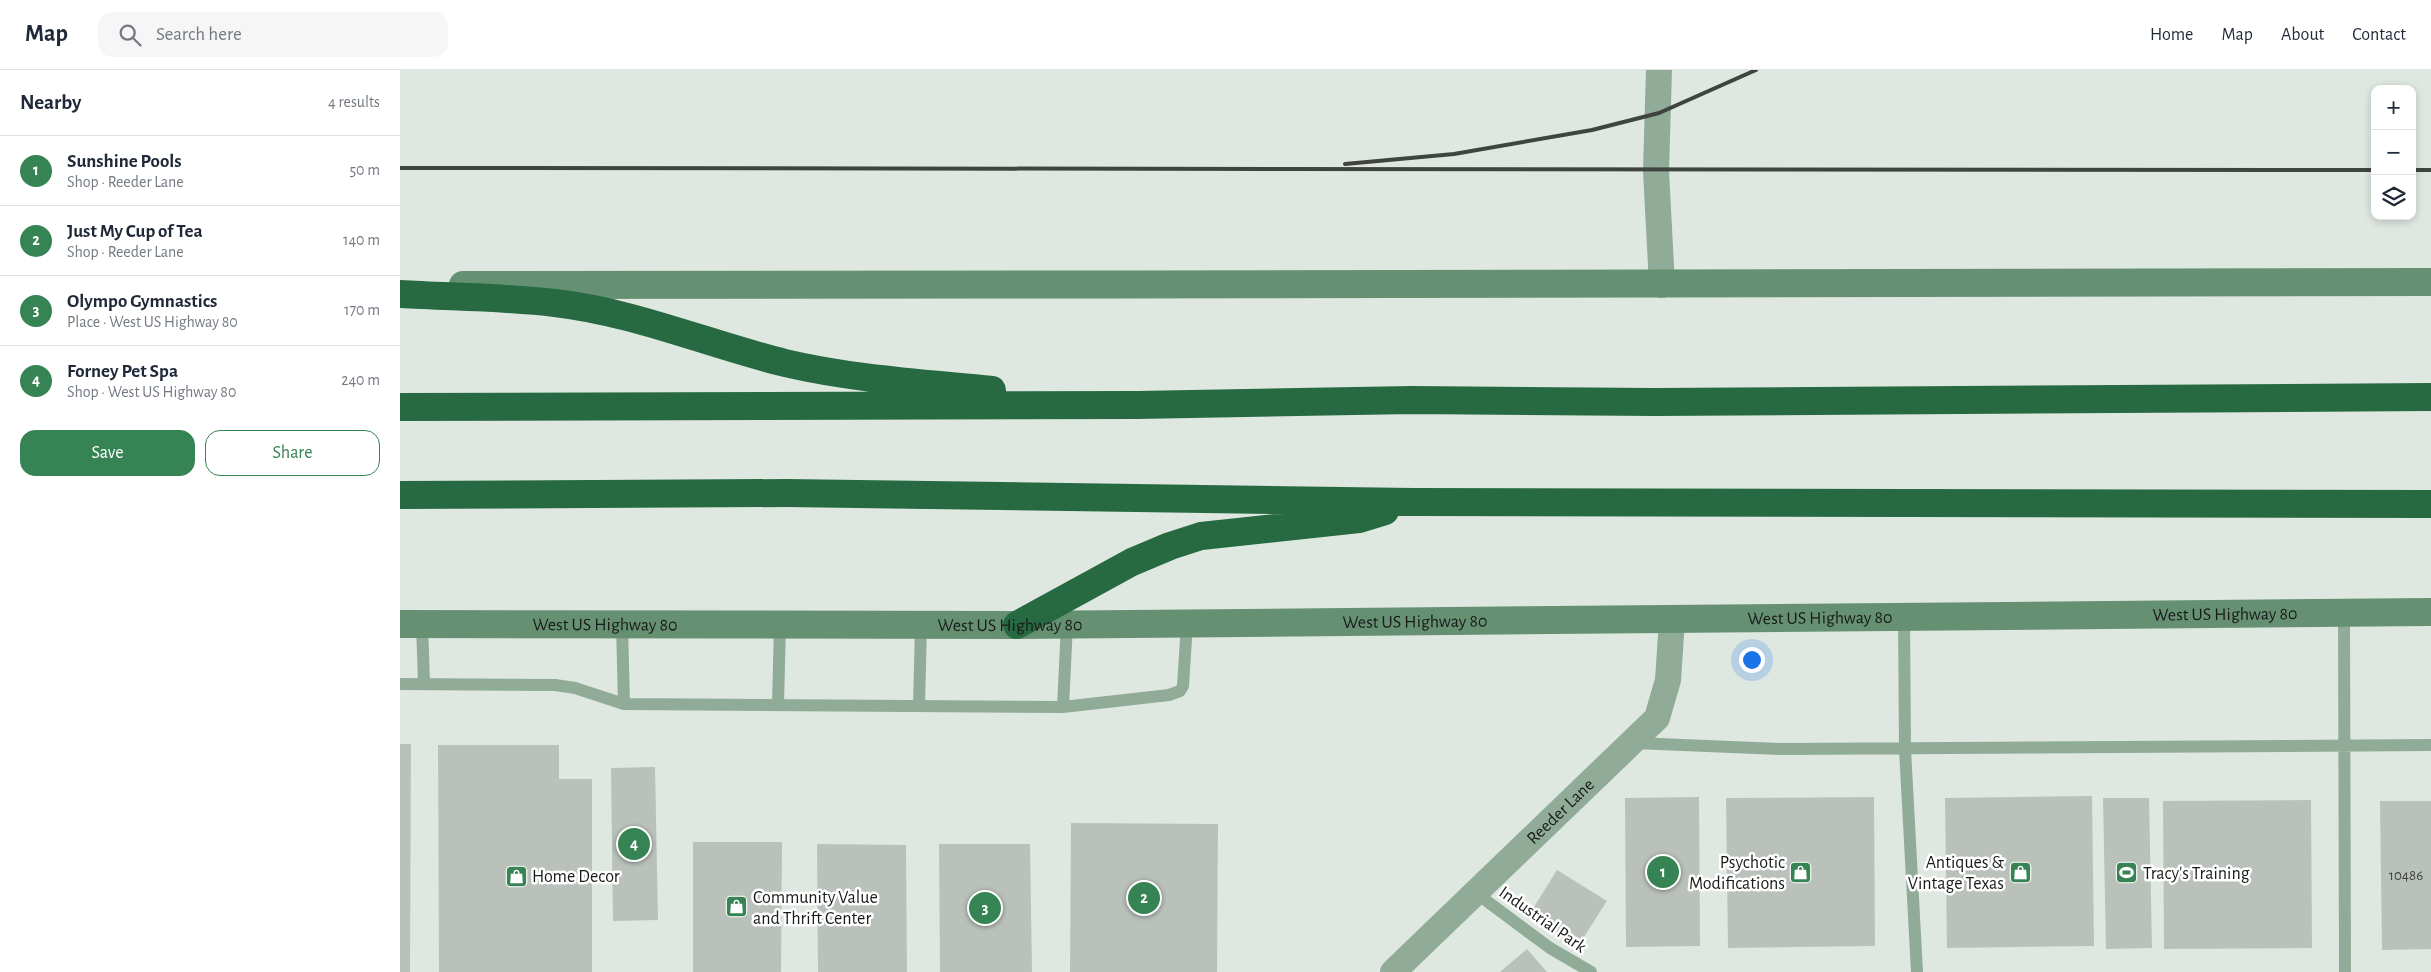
<!DOCTYPE html>
<html lang="en">
<head>
<meta charset="utf-8">
<style>
	body { margin:0; font-family:"Alegreya Sans",sans-serif; background:#f6f6f7; color:#1f2937 }
	.controls { position:absolute; right:15px; top:15px; display:grid; overflow:hidden; border-radius:10px; box-shadow:0 2px 8px #0003 }
	.controls button { width:45px; height:45px; display:grid; place-items:center; padding:0; border:0; border-bottom:1px solid #e0e1e3; background:#fff; color:#1f2937; font:25px sans-serif }
	.you { position:absolute; left:1351px; top:589px; width:18px; height:18px; margin:-12px; border:4px solid #fff; border-radius:50%; background:#1a73e8; box-shadow:0 0 0 8px #1a73e833 }
	.badge { display:grid; place-items:center; width:32px; height:32px; border-radius:50%; background:#368353; color:#fff; font-size:16px; font-weight:700 }
	.pin { position:absolute; translate:-50% -50%; border:2px solid #fff; box-shadow:0 1px 5px #0006 }
	.list { margin:0; padding:0; list-style:none }
	h2 { display:flex; justify-content:space-between; align-items:center; height:65px; margin:0; padding:0 20px; font-size:21px }
	h2 small { font-size:16px; font-weight:400; color:#747a83 }
	.list li { display:grid; grid-template-columns:32px 1fr auto; gap:15px; align-items:center; box-sizing:border-box; height:70px; padding:0 20px; border-top:1px solid #e0e1e3 }
	.list b { display:block; font-size:19px; white-space:nowrap }
	.list p { margin:0; font-size:16px; white-space:nowrap; color:#747a83 }
	.list em { font-size:16px; font-style:normal; color:#747a83 }
	.actions { display:flex; gap:10px; padding:15px 20px }
	.actions a { flex:1; padding:11px 0; border:1px solid #368353; border-radius:15px; text-align:center; font-size:18px; color:#368353 }
	.actions .main { background:#368353; color:#fff }
	.icon { flex:none; width:28px; height:28px; fill:none; stroke:currentColor; stroke-width:2; stroke-linecap:round; stroke-linejoin:round }
	.map { position:relative; flex:none; width:2031px; height:902px; overflow:hidden }
	header { display:flex; align-items:center; gap:30px; box-sizing:border-box; height:70px; padding:0 25px; background:#fff; border-bottom:1px solid #e0e1e3 }
	header strong { font-size:24px }
	nav { display:flex; gap:28px; margin-inline-start:auto; font-size:18px }
	.search { width:350px; height:45px; background:#f6f6f7; display:flex; align-items:center; gap:12px; box-sizing:border-box; padding:0 18px; border-radius:15px; color:#747a83; font-size:19px }
	main { display:flex }
	aside { flex:1; background:#fff }
	.map>svg:first-child { display:block }
	.building { fill:#bac1bb }
	.lines { fill:none; stroke-linecap:round; stroke-linejoin:round }
	.lane { stroke:#90ac98; stroke-width:12 }
	.street { stroke:#90ac98; stroke-width:26 }
	.secondary { stroke:#669072; stroke-width:28 }
	.highway { stroke:#276a41; stroke-width:28 }
	.rail { stroke:#404441; stroke-width:4 }
	.labels { text-anchor:middle; stroke-width:5; stroke-linejoin:round; paint-order:stroke }
	.number-label { font-size:15px; fill:#404442 }
	.street-label { font-size:18px; fill:#181b19; stroke:#fff }
	.poi-label { font-size:18px; fill:#181b19; stroke:#fff; text-anchor:start }
</style>
</head>
<body>
<header>
<strong>Map</strong>
<div class="search"><svg class="icon" aria-label="search" viewBox="0 0 24 24"><circle cx="10" cy="10" r="6"/><path d="M15 15l6 6"/></svg>Search here</div>
<nav><a>Home</a><a>Map</a><a>About</a><a>Contact</a></nav>
</header>
<main>
<aside>
<h2>Nearby<small>4 results</small></h2>
<ul class="list">
<li><span class="badge">1</span><div><b>Sunshine Pools</b><p>Shop · Reeder Lane</p></div><em>50 m</em></li>
<li><span class="badge">2</span><div><b>Just My Cup of Tea</b><p>Shop · Reeder Lane</p></div><em>140 m</em></li>
<li><span class="badge">3</span><div><b>Olympo Gymnastics</b><p>Place · West US Highway 80</p></div><em>170 m</em></li>
<li><span class="badge">4</span><div><b>Forney Pet Spa</b><p>Shop · West US Highway 80</p></div><em>240 m</em></li>
</ul>
<div class="actions"><a class="main">Save</a><a>Share</a></div>
</aside>
<div class="map">
<svg width="2031" height="902" viewBox="0 0 2031 902">
	<rect width="100%" height="100%" fill="#dfe7e1"/>
	<!-- building -->
	<path class="building" d="M0,674h11l-1,228h-10z
		M38,675h121v34h33v193h-153z
		M255,697l3,153 -45,1 -2,-153z
		M1692,726l2,150 -147,2 -2,-150z
		M1299,727l1,149 -74,1 -1,-149z
		M1474,727l1,149 -147,2 -2,-150z
		M1703,728h46l3,150 -46,1z
		M1911,730l1,148 -148,1 -1,-148z
		M1980,731h51v148l-49,1z
		M671,753l147,1 -1,148h-147z
		M293,772h89l-1,130h-88z
		M417,774l89,1 1,127h-89z
		M539,774h91l2,128h-92z
		M1157,800l50,31 -29,45 -49,-31z
		M1127,879l20,23h-47z"/>
	<g class="lines">
		<!-- lane -->
		<path class="lane" d="M1944,543l1,359
			M1504,547l1,132 12,223
			M22,554l2,59
			M222,555l2,79
			M0,614l155,1 20,3 49,16 439,3 106,-12 11,-4 3,-5 4,-63
			M378,634l2,-79
			M519,636l2,-81
			M663,637l4,-83
			M1234,673l148,6 649,-4
			M1076,823l74,55 41,24"/>
		<!-- street -->
		<g class="street">
			<path d="M1259,0l-3,101 6,114"/>
			<path id="s1" d="M993,902l264,-254 11,-38 4,-60"/>
		</g>
		<!-- secondary -->
		<g class="secondary">
			<path d="M63,215c656,-1 1312,0 1968,-3"/>
			<path id="s2" d="M0,554l617,1 1414,-13"/>
		</g>
		<!-- highway -->
		<path class="highway" d="M0,224c51,3 104,3 155,9 79,9 153,41 230,60 68,16 138,20 207,27
			M0,337l737,-2 275,-5 242,2 777,-5
			M0,425l387,-2 627,9 1017,2
			M617,555l115,-63 38,-16 31,-10 158,-17 26,-8"/>
		<!-- rail -->
		<path class="rail" d="M945,94l109,-10 138,-24 67,-17 97,-43
			M0,98l1975,2
			M2012,100h19"/>
	</g>
	<!-- icons -->
	<defs>
		<symbol id="shop-square" viewBox="-11 -11 22 22"><rect x="-9" y="-9" width="18" height="18" rx="4" fill="#368353" stroke="#fff"/><path d="M-5-2.5h2.3a2.7 3.5 0 0 1 5.4 0H5L5.5 6h-11ZM-1.5-2.5h3a1.5 2.3 0 0 0-3 0Z" fill="#fff"/></symbol>
		<symbol id="stadium-square" viewBox="-11 -11 22 22"><rect x="-9" y="-9" width="18" height="18" rx="4" fill="#368353" stroke="#fff"/><path d="M0-5a6.5 5 0 1 0 0 10a6.5 5 0 1 0 0-10ZM-3.5-1.8h7v3.6h-7Z" fill="#fff"/></symbol>
	</defs>
	<g fill-rule="evenodd">
		<use href="#shop-square" x="1388" y="790" width="25" height="25"/>
		<use href="#shop-square" x="1608" y="790" width="25" height="25"/>
		<use href="#stadium-square" x="1714" y="790" width="25" height="25"/>
		<use href="#shop-square" x="104" y="794" width="25" height="25"/>
		<use href="#shop-square" x="324" y="824" width="25" height="25"/>
	</g>
	<g class="labels">
		<!-- number labels -->
		<g class="number-label">
			<text x="2006" y="810">10486</text>
		</g>
		<!-- street labels -->
		<g class="street-label">
			<text dy="6" stroke="none"><textPath href="#s2" startOffset="1825">West US Highway 80</textPath></text>
			<text dy="6" stroke="none"><textPath href="#s2" startOffset="1420">West US Highway 80</textPath></text>
			<text dy="6" stroke="none"><textPath href="#s2" startOffset="1015">West US Highway 80</textPath></text>
			<text dy="6" stroke="none"><textPath href="#s2" startOffset="205">West US Highway 80</textPath></text>
			<text dy="6" stroke="none"><textPath href="#s2" startOffset="610">West US Highway 80</textPath></text>
			<text dy="6" stroke="none"><textPath href="#s1" startOffset="232">Reeder Lane</textPath></text>
			<text transform="translate(1143 849) rotate(35)" y="6">Industrial Park</text>
		</g>
		<!-- poi labels -->
		<g class="poi-label">
			<text x="1385" y="798" text-anchor="end">Psychotic<tspan x="1385" dy="21">Modifications</tspan></text>
			<text x="1604" y="798" text-anchor="end">Antiques &amp;<tspan x="1604" dy="21">Vintage Texas</tspan></text>
			<text x="1743" y="809">Tracy's Training</text>
			<text x="132" y="812">Home Decor</text>
			<text x="353" y="833">Community Value<tspan x="353" dy="21">and Thrift Center</tspan></text>
		</g>
	</g>
</svg>
<div class="controls">
<button>+</button>
<button>−</button>
<button><svg class="icon" aria-label="layers" viewBox="0 0 24 24"><path d="M12 4l9 5-9 5-9-5zM3 14l9 5 9-5"/></svg></button>
</div>
<div class="you"></div>
<div class="pin badge" style="left:1263px;top:802px">1</div>
<div class="pin badge" style="left:744px;top:828px">2</div>
<div class="pin badge" style="left:585px;top:838px">3</div>
<div class="pin badge" style="left:234px;top:774px">4</div>
</div>
</main>
</body>
</html>
